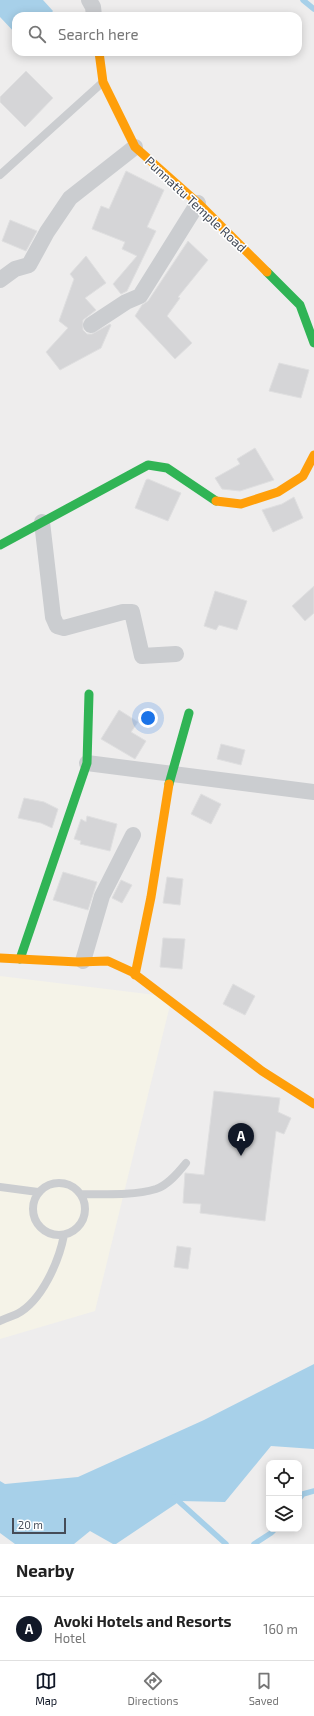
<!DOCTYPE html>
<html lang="en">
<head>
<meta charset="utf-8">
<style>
	body { margin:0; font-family:"Exo 2",sans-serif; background:#f6f6f6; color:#222 }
	.controls { position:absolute; right:12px; bottom:12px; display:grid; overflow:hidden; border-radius:8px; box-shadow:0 2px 10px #0003 }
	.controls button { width:36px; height:36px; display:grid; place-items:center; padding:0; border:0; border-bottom:1px solid #e0e0e0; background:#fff; color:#222; font:20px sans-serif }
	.scale { position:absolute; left:12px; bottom:10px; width:54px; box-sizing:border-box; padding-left:4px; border:2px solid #454c58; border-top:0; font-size:11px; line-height:14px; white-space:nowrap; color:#454c58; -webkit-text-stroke:3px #fff; paint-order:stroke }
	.you { position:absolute; left:148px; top:718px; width:14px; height:14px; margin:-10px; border:3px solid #fff; border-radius:50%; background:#1a73e8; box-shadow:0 0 0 6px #1a73e833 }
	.badge { display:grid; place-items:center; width:26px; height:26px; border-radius:50%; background:#111827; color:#fff; font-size:13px; font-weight:700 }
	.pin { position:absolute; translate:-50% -33px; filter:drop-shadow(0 1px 2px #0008) }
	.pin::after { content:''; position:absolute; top:21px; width:14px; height:12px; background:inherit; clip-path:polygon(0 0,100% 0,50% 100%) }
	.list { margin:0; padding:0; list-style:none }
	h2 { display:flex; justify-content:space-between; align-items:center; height:52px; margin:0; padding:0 16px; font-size:17px }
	h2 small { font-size:13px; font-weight:400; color:#767676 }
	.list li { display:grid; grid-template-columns:26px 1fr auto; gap:12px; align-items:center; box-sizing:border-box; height:64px; padding:0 16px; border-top:1px solid #e0e0e0 }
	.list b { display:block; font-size:15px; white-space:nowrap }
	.list p { margin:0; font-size:13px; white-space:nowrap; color:#767676 }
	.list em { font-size:13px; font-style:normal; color:#767676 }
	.icon { flex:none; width:22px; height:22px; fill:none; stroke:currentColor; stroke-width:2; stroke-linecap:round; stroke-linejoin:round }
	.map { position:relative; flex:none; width:314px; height:1544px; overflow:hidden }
	.search { position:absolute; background:#fff; box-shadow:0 2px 10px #0003; left:12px; right:12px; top:12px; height:44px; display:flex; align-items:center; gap:10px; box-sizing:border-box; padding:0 14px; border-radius:12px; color:#767676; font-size:15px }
	.sheet { height:116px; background:#fff }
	nav { display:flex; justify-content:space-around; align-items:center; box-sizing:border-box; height:56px; border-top:1px solid #e0e0e0; background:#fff; font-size:11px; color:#767676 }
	nav a { display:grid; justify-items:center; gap:2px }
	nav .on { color:#111827 }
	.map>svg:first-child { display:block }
	.commercial { fill:#f5f3e8 }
	.water { fill:#a7d0e9 }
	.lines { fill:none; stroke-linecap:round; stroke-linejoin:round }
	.stream { stroke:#a7d0e9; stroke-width:5.5 }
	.building { fill:#d5d5d7; stroke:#dfdfe0 }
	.lane { stroke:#cbcdd0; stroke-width:8 }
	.street { stroke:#cbcdd0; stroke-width:16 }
	.fast { stroke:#30b455; stroke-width:9 }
	.slow { stroke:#ff9f0a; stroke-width:9 }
	.labels { text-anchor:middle; stroke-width:3; stroke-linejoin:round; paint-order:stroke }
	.street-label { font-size:13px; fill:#454c58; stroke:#fff }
</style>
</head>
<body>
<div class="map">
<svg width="314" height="1544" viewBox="0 0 314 1544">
	<rect width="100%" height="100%" fill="#eeeded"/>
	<!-- commercial -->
	<path class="commercial" d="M0,976l172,21 -77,314 -95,28z"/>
	<!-- water -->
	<path class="water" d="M0,0h43l10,11 -4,5h-33v18l-16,-17z
		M314,1364v85l-43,-3 -46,56 -45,-1 -64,43h-3l-23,-13 -16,13h-59l-15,-11v-52l5,3 73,-7 126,-57z"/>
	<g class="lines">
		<!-- stream -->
		<path class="stream" d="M303,0l11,9
			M174,1497l52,47
			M299,1499l4,-5 11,-3
			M254,1544l17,-11 4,-4"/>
	</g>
	<!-- building -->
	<path class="building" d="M26,71l27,27 -28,29 -25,-25v-5z
		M126,171l38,19 -17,37 9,4 -29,60 -6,3 -8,-10 24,-28 -15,-7 3,-7 -33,-13 9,-23 8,3z
		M10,220l27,11 -11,20 -24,-10z
		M188,241l20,19 -30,37 2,1 -13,18 25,27 -17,16 -40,-43 7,-11 6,-4z
		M86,256l20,27 -21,15 11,12 -13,10v10l4,4h5l18,-10 1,1 -10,23 -41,22 -14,-18 22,-24 -9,-7 15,-42 -4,-5z
		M279,363l30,7 -8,28 -32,-7z
		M255,448l19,32 -34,11 -18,-2 -7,-11 25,-14 -3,-5z
		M148,479l33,14 -13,28 -33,-13 11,-28z
		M294,497l9,21 -30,14 -11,-22 20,-6z
		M314,586v27l-9,8 -13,-15z
		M215,591l32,10 -10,29 -18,-5 -3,5 -12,-4z
		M119,710l19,12 -7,10 15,9 -11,18 -34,-20z
		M221,744l24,6 -4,15 -24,-6z
		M201,794l20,10 -10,20 -20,-10z
		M24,798l20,4 14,7 -6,19 -11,-5 -23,-5z
		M87,816l30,8 -7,27 -30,-7 1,-3 -7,-2 7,-20 5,3z
		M63,872l34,10 -9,28 -35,-10z
		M167,877l16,2 -3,26 -17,-2z
		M121,880l11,5 -10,18 -10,-5z
		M163,938l22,1 -3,30 -22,-2z
		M233,984l22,12 -10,19 -22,-11z
		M214,1091l66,7 -2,14 13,6 -7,16 -8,-3 -11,90 -65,-8 1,-9 -18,-1 2,-30 19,2z
		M177,1246l14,2 -3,21 -14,-2z"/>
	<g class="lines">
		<!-- lane -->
		<path class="lane" d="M0,175l103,-93
			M33 1209a26 26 0 1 1 52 0a26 26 0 1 1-52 0Z
			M0,1187l38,5
			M81,1194c24,0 52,2 75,-5 12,-4 22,-16 30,-26
			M0,1321c6,-3 12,-5 17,-7 25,-13 42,-53 47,-79"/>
		<!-- street -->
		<path class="street" d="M89,0l4,7 1,9
			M0,280l15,-11 14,-4 18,-33 23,-34 65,-51
			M91,325l35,-23 14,-6 58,-93
			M42,522l11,95 4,9 7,2 59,-16h9l10,44 34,-2
			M87,763l227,29
			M83,961l19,-65 31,-61"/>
		<!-- fast -->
		<path class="fast" d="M267,272l33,33 14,38
			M0,545l148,-80 19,3 49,33
			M169,784l20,-71
			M20,959l67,-196 2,-69"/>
		<!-- slow -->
		<path class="slow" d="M99,52l4,30 32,65 63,56 69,69
			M216,501l25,3 37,-12 25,-16 11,-21
			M0,958l78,4 30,-1 24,11 130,99 52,33
			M135,975l16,-78 18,-113"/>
	</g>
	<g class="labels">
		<!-- street labels -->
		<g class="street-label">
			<text transform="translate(196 204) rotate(43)" y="5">Punnattu Temple Road</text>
		</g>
	</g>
</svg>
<div class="controls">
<button><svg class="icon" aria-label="locate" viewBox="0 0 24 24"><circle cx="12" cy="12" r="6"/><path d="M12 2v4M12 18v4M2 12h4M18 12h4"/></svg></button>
<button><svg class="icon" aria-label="layers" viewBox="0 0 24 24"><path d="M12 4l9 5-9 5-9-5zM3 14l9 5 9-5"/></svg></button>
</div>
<div class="scale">20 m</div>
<div class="you"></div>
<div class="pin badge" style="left:241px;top:1156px">A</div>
<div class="search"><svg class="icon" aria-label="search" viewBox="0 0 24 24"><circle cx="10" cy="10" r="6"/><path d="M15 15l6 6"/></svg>Search here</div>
</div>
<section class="sheet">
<h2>Nearby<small></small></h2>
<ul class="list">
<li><span class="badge">A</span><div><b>Avoki Hotels and Resorts</b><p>Hotel</p></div><em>160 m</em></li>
</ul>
</section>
<nav>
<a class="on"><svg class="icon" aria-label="map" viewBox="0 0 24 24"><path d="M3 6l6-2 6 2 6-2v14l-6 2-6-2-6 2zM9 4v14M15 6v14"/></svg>Map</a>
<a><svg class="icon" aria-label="directions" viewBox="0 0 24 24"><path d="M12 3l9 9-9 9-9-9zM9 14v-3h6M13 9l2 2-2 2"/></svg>Directions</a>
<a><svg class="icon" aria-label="saved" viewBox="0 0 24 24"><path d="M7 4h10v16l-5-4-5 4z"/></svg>Saved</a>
</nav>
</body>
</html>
